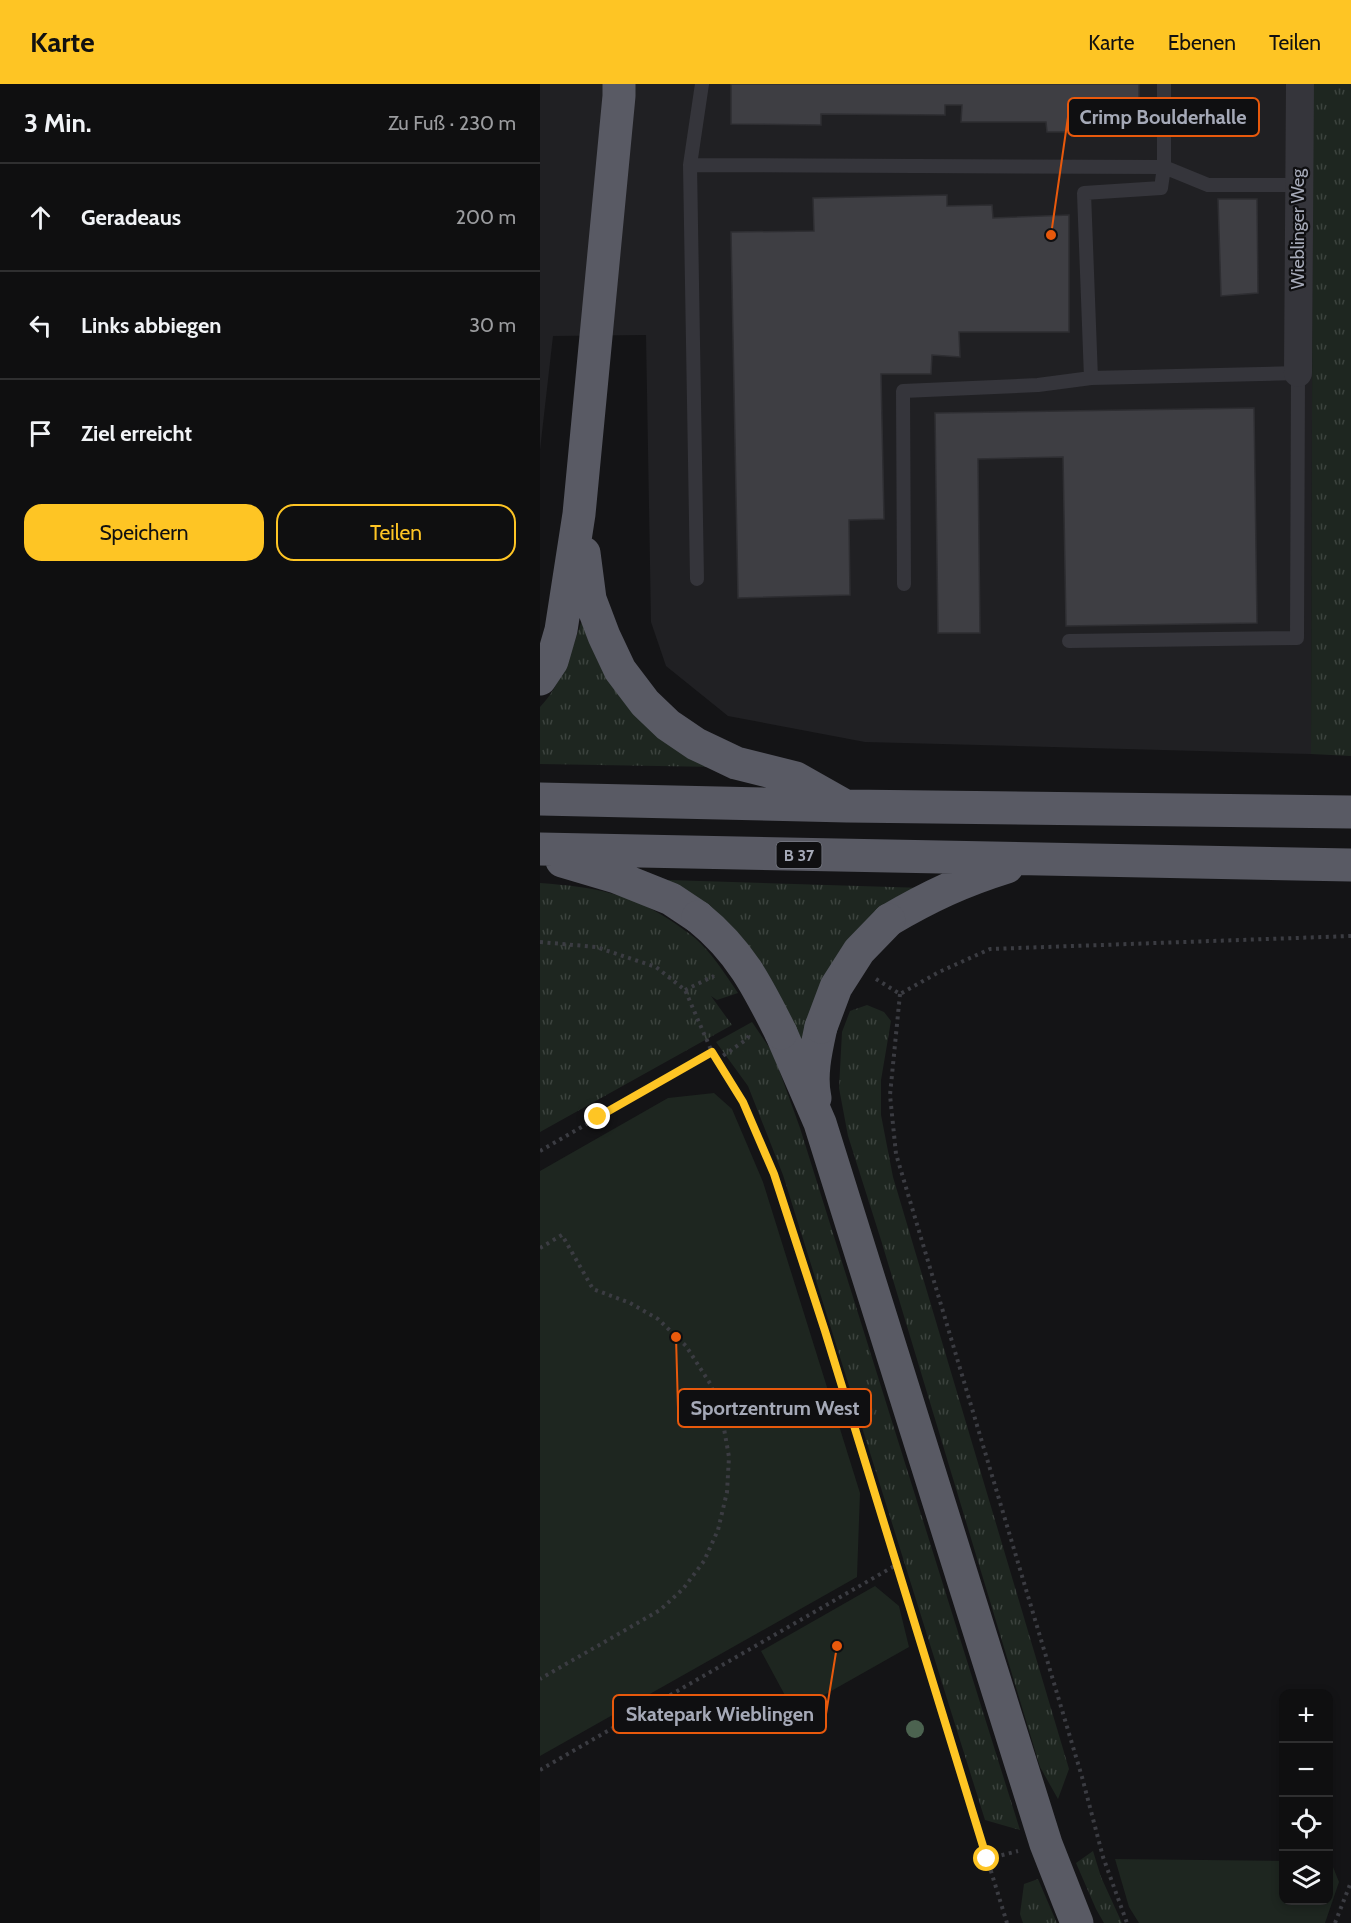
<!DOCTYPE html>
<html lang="de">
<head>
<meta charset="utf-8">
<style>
	body { margin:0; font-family:Cabin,sans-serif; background:#1d1d1e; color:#f1f3f6 }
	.controls { position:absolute; right:18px; bottom:18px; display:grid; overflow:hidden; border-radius:12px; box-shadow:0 3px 9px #0003 }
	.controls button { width:54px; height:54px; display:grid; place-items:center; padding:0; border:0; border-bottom:2px solid #2f2f30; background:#0f0f10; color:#f1f3f6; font:30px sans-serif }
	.stop { position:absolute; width:18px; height:18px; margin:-14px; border:4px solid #fec524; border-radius:50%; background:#fff }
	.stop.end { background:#fec524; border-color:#fff; box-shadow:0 2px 6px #0008 }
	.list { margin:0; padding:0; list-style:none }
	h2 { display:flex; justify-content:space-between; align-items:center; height:78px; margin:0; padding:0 24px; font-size:26px }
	h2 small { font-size:20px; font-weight:400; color:#9b9c9f }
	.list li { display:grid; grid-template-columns:39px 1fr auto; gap:18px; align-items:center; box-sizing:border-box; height:108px; padding:0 24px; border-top:2px solid #2f2f30 }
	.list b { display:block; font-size:22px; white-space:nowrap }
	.list em { font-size:20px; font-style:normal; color:#9b9c9f }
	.actions { display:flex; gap:12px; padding:18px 24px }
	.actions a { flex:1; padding:14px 0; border:2px solid #fec524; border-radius:18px; text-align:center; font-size:21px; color:#fec524 }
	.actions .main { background:#fec524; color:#111 }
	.icon { flex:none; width:33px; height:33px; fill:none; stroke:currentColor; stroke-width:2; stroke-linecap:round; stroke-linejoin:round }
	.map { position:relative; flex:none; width:811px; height:1839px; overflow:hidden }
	header { display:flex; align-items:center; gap:36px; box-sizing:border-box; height:84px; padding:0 30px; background:#fec524; color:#111 }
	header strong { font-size:28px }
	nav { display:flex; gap:33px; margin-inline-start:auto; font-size:21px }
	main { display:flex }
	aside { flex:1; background:#0f0f10 }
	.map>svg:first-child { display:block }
	.built { fill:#202023 }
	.grass { fill:url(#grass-tufts) }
	.garden { fill:#1e2620 }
	.building { fill:#3e3e43; stroke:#2e2e32; stroke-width:1.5 }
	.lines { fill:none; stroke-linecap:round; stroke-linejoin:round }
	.path { stroke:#3b3c42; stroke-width:4; stroke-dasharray:3 4.5; stroke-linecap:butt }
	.service { stroke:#35353b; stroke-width:14 }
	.minor { stroke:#35353b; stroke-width:28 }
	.trunk { stroke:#595a64; stroke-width:33 }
	.trunk-bridge { stroke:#595a64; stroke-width:33 }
	.tree { fill:#4c6350 }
	.route { stroke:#fec524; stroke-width:8 }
	.labels { text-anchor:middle; stroke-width:4.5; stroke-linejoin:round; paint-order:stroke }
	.shield { fill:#0f0f11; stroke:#787b85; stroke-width:1.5 }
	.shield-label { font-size:16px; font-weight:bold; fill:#a5a9b7 }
	.street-label { font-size:18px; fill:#a5a9b7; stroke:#0f0f11 }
	.leader { fill:none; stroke:#e8590c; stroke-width:2 }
	.callout-dot { fill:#e8590c; stroke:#0f0f11; stroke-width:2 }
	.callout { fill:#0f0f11; stroke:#e8590c; stroke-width:2 }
	.callout-label { font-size:20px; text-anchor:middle; font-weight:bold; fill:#a5a9b7 }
</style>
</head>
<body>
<header>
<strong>Karte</strong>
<nav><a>Karte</a><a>Ebenen</a><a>Teilen</a></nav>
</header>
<main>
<aside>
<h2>3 Min.<small>Zu Fuß · 230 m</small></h2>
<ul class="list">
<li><svg class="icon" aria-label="ahead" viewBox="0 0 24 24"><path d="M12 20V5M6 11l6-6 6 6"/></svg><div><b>Geradeaus</b></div><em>200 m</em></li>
<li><svg class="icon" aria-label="left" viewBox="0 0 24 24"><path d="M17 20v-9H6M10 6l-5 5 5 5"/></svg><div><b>Links abbiegen</b></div><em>30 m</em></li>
<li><svg class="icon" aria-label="arrive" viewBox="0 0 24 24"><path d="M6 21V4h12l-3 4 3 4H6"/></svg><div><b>Ziel erreicht</b></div></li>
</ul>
<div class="actions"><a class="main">Speichern</a><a>Teilen</a></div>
</aside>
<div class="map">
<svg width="811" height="1839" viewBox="0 0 811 1839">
	<defs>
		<pattern id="grass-tufts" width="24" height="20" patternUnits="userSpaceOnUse" patternTransform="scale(1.5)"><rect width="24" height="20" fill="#1e2620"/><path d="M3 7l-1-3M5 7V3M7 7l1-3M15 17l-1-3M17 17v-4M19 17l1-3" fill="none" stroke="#3c433e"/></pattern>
	</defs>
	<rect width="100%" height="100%" fill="#141416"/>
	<!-- built -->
	<path class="built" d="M0,0h773l-2,670 -446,-12 -137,-26 -62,-50 -15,-44 -5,-287 -93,1 -13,114z"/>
	<!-- grass -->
	<path class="grass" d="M773,0h38v672l-40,-2z
		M41,539l12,4 124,140 -177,-3v-57c20,-20 32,-57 41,-84z
		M128,796l256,8 -38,24 -80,146z
		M0,799c54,4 91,10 136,41 6,5 13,9 19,14 17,15 30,36 43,55l-21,7 -6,-4 21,29 -192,107z
		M327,921l17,7 7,9 -10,59v35l12,62 176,592 -11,30 -18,-32 -159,-527 -33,-104 -9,-48 3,-56 8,-21z
		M212,938l21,31 27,75 220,702 -35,-10 -202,-645 -35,-89 -32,-44z
		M553,1767l8,26 21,46h-18l-8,-14 -20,-46z
		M498,1795l18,42 1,2h-34l-3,-9 4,-30z"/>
	<!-- garden -->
	<path class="garden" d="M174,1009l18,16 31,73 97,311 -3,84 -317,179v-585l128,-73z
		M335,1502l24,20 10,41 -115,65 -33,-61z
		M575,1775l168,2 1,39h44l1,-38h2l8,20 -14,41h-186l-10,-16z"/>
	<!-- building -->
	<path class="building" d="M191,0h408v48h-92l-1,-10h-85l1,-17h-17v10l-124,-1v11l-90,-1z
		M407,111v11l45,-1 1,13 76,-3v117h-110l1,25 -28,-2 -1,19h-50l3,145 -35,1 1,75 -112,3 -7,-366 83,-1 -1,-33z
		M678,115h39l1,94 -37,3z
		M714,324l3,215 -191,3 -3,-169 -85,2 2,174h-42l-3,-220z"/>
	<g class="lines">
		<!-- path -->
		<path class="path" d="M0,858l56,5 60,20 29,23 27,62
			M336,895l24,15 39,-22 51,-23 361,-13
			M145,906l29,-14
			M360,910l-10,101 6,59 186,623 21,80 24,66
			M177,976l30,-21 2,-4
			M0,1067l172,-99 31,50 31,72 50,157 183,592
			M0,1164l22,-13 31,54 37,14 28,16 28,27 25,39 12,38 6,34 -2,35 -9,38 -14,31 -21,28 -23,21 -120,69
			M0,1686l356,-205
			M447,1775l31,-8
			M795,1839l16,-41"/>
		<!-- service -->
		<path class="service" d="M150,81l474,2 44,18h90
			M157,495l-7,-414 12,-81
			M364,500l-1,-193 135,-6 53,-7
			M529,557l228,-3 1,-265 -207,5 -7,-185 77,-5 3,-21v-83"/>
		<!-- minor -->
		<path class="minor" d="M758,289l2,-289"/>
		<!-- trunk -->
		<path class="trunk" d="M44,469l6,46 14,37 16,34 25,33 23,22 28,19 40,19 60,15 46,26
			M0,595l12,-18 9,-31 18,-116 40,-418v-12
			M0,715l307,7 504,6
			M0,765l811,16
			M22,777l54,16 55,22 27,18
			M349,836c41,-24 73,-39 118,-53
			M241,949l39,90 226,721 31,79
			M275,1014c-5,-23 1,-48 6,-71"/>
		<!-- trunk-bridge -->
		<path class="trunk-bridge" d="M158,833c42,34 59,68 83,116
			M281,943l15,-40 23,-36 30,-31"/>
	</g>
	<!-- trees -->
	<circle class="tree" cx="375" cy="1645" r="9"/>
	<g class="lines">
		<!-- route -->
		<path class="route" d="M58,1033l114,-65 31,50 31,72 51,157 162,528"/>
	</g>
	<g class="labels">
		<!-- shield labels -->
		<rect class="shield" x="236.5" y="758" width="45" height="26" rx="4.5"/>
		<g class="shield-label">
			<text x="259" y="777">B 37</text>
		</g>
		<!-- street labels -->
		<g class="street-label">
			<text transform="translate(758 145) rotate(-90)" y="6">Wieblinger Weg</text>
		</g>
	</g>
	<!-- callouts -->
	<path class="leader" d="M511 151L528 33M136 1253L138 1324M297 1562L286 1630"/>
	<g class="callout-dot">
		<circle cx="511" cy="151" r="6"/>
		<circle cx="136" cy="1253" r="6"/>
		<circle cx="297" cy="1562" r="6"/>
	</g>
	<g class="callout">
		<rect x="528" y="14" width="191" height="38" rx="6"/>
		<rect x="138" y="1305" width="193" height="38" rx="6"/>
		<rect x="73" y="1611" width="213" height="38" rx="6"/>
	</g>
	<g class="callout-label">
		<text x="623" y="40">Crimp Boulderhalle</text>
		<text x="235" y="1331">Sportzentrum West</text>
		<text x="180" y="1637">Skatepark Wieblingen</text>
	</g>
</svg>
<div class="controls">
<button>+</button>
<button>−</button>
<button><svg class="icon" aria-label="locate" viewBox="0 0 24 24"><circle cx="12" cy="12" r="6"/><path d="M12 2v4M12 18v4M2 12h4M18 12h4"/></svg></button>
<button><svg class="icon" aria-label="layers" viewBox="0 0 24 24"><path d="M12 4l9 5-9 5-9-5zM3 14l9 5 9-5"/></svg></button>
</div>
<div class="stop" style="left:447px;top:1775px"></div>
<div class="stop end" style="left:58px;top:1033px"></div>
</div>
</main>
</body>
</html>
